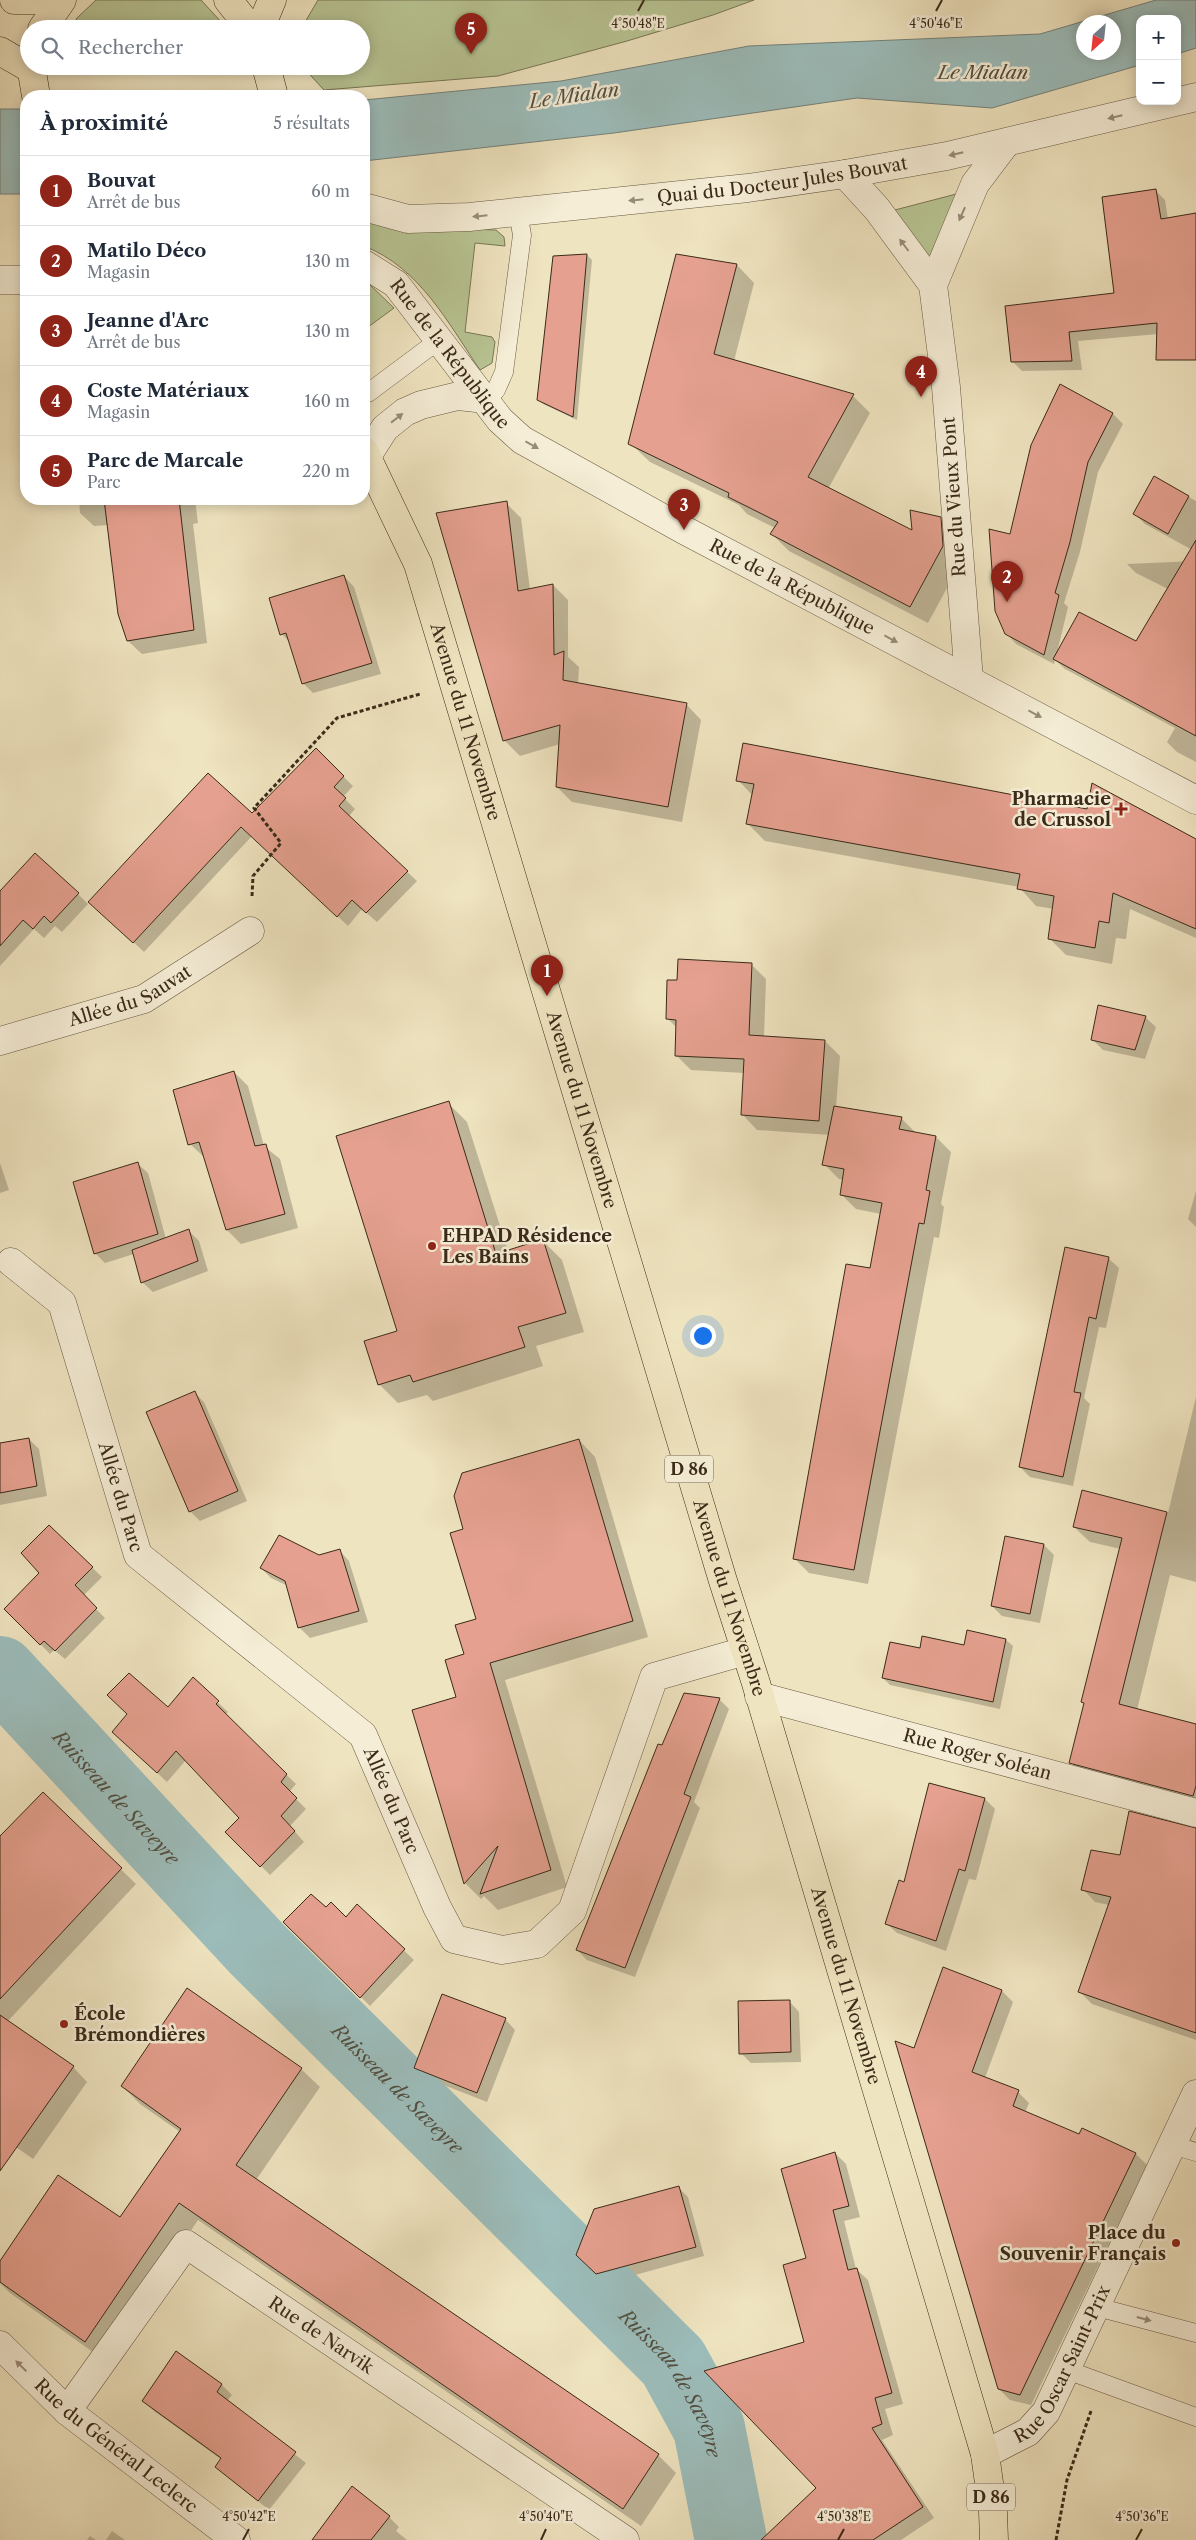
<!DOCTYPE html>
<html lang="fr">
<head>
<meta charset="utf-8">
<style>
	body { margin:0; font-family:"Libre Caslon Text",serif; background:#f6f6f7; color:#1f2937 }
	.controls { position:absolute; right:15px; top:15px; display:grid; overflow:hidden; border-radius:10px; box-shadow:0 2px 12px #0003 }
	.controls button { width:45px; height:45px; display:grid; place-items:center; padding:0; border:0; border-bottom:1px solid #e0e1e3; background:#fff; color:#1f2937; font:25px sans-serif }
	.compass { position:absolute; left:1076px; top:15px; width:45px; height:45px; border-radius:50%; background:#fff; box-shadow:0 2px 12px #0003; rotate:207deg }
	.you { position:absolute; left:702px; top:1335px; width:18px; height:18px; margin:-12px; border:4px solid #fff; border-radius:50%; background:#1a73e8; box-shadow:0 0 0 8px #1a73e833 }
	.badge { display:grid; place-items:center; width:32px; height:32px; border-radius:50%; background:#8f2418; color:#fff; font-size:16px; font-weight:700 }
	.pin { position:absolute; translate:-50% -41px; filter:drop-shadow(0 1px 2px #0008) }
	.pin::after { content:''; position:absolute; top:26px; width:18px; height:15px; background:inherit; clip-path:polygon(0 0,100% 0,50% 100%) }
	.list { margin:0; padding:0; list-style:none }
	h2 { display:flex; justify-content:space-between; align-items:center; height:65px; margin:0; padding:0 20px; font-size:21px }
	h2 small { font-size:16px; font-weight:400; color:#747a83 }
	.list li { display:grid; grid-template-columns:32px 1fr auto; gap:15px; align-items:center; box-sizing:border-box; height:70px; padding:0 20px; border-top:1px solid #e0e1e3 }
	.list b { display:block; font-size:19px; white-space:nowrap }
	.list p { margin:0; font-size:16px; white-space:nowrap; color:#747a83 }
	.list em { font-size:16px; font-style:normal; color:#747a83 }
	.icon { flex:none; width:28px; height:28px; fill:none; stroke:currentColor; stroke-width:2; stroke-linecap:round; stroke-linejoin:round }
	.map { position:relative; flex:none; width:1196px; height:2540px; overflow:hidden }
	.search { position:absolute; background:#fff; box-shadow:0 2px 12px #0003; left:20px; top:20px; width:350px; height:55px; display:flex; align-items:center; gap:12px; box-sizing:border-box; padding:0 18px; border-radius:28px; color:#747a83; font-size:19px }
	.panel { position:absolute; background:#fff; box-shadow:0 2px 12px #0003; left:20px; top:90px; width:350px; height:415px; border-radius:20px }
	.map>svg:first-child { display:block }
	.green { fill:#b8c493; stroke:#797756 }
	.water { fill:#9cbdbb; stroke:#75827a; fill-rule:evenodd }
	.shadow { fill:#0003 }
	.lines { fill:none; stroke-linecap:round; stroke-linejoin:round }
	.river { stroke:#9cbdbb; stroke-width:72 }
	.building { fill:#e5a08f; stroke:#3a2a18 }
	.service-casing { stroke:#675842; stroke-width:19 }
	.minor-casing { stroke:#675842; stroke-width:29 }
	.tertiary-casing { stroke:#675842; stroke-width:29 }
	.primary-casing { stroke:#3a2a18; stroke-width:29 }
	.path { stroke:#3a2a18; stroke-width:3; stroke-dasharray:4 2.5; stroke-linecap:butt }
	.service { stroke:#f5edd6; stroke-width:18 }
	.minor { stroke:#f5edd6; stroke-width:28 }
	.tertiary { stroke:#f5edd6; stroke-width:28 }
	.primary { stroke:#efe4c0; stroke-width:28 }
	.oneway { fill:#988c77 }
	.ticks { fill:none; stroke:#3a2a18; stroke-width:2 }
	.poi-dot { fill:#8f2418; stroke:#f5edd6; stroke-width:2 }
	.labels { text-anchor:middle; stroke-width:5; stroke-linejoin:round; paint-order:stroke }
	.shield { fill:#f5edd6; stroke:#726451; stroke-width:1 }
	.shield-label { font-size:16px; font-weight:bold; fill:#3a2a18 }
	.street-label { font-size:18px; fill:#3a2a18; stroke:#f5edd6 }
	.poi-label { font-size:18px; font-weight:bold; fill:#3a2a18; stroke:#f5edd6; text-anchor:end }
	.water-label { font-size:19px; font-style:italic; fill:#524f41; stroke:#f5edd6 }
	.ticks-label { font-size:12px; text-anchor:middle; fill:#3a2a18; stroke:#f5edd6; stroke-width:5; stroke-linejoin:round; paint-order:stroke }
</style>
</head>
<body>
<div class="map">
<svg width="1196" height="2540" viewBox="0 0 1196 2540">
	<rect width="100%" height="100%" fill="#efe4c0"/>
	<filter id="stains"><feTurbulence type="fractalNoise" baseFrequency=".004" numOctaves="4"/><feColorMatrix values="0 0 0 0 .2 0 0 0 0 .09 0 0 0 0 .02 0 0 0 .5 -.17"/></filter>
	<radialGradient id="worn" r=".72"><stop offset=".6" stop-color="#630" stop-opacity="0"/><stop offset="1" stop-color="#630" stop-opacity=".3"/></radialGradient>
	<!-- green -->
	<path class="green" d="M96,0h105l22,24 -16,5h-136l6,-11z
		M318,0h436l-41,15 -86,26 -129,35 -174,14 -22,-24h59v-37h-60z
		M964,192l-33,66 -5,-1 -35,-46z
		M364,217l40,10 92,3 8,7 1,9 -30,-3 -10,89 27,5 3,5 -3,21 -12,7c-32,-47 -60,-102 -116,-124z
		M364,279l30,29 -30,22z"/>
	<!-- water -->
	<path class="water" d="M1156,0h40v48l-19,6v-35h-37v46l-148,43 -135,-10 -243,35 -250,28v-61l197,-19 188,-35 291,-12zM1084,22h30v30h-30z
		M0,109h26v85h-26z"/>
	<!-- shadow -->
	<path class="shadow" d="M1155,190l10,10 3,19 28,-4v132l-38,-13 -80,7 4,29 -60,1 -10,-10 104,-67z
		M587,255l5,5 -15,160 -34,-16 -5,-5 16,-142z
		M677,255l60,10 17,18 -20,78 119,35 17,17 -42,76 85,43 27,-13 18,17 2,28 -32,59 -139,-72 -17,-17 3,-6 -28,-14 -8,-9 -89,-43 -18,-17z
		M1061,385l52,29 10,10 -25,48 -18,80 -16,51 4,4 -11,46 80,-10 31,-54 -32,-16 -9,-9 69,-3v201l-19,-10 -10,-10 8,-14 -110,-59 -10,-9 -1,4 -38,-20 -10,-11 5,-98z
		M1154,478l42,23v51l-51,-28 -10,-10z
		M79,499h116l3,24 -5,1 14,119 -65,11 -14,-13 -20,-116 -14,1 -14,-13z
		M506,503l15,15 9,72 23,-5 15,15v57l11,10 -1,17 108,20 15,16 -19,102 -110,-20 -15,-15 3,-43 -40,12 -15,-15 -67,-227z
		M344,576l10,11 27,87 -68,19 -10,-10 -12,-39 -9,-10 -12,-35z
		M316,750l37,36 -10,11 12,12 -7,8 69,64 -40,41 -15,-13 -14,17 -96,-90 -108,116 -44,-41 152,-96z
		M738,780l458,60v98l-66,-29 -4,30 -10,-1 -4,26 -46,-9 -17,-17 5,-29 -18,-3 -17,-19 -254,-46 -17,-17 5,-28z
		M0,893l78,1 10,10 -26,28 -7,-6 -11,12 -10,-9 -34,37z
		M751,964l15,15 -2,58 61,4 15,15 -4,51 65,11 16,16 19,3 15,15 -10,52 3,3 -5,31 -5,-1 -66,347 -59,-11 -15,-15 76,-288 11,-56 -25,-5 -15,-15 3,-14 -5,-1 -15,-15 6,-29 -73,-5 -15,-16 2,-41 -53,-3 -15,-15 1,-27 -10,-10 11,-37z
		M1145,1017l11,10 -11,32 -42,-9 -11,-11z
		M234,1072l14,14 16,60 16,13 18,69 -57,16 -14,-14 -22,-72 -15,-14z
		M448,1103l19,19 41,129 35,-10 19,19 22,72 -48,14 7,20 -110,35 -6,-6 -29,8 -19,-19 19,-52z
		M0,1163l9,27 -9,3z
		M138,1164l10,9 18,66 23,-8 10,10 9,30 -55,21 -11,-10 -8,-28 -29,9 -10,-10z
		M1196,1191v36l-8,-8z
		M1108,1258l11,10 -13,60 -7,-1 -15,71 6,6 -17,82 -43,-9 -10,-10z
		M194,1392l10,10 43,99 -47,20 -10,-10z
		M1196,1397v185l-26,-7 -33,135 59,15v83l-110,-30 -15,-16 14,-57 -3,-3 39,-153 -31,-7 -16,-15 9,-35 85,21z
		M29,1439l10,10 8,47 -47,9v-61z
		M579,1440l16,17 53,180 -143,43 62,207 -69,23 -14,-14 -3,3 -16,-16 -51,-173 44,-12 8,-43 11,-35 -13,-90z
		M49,1526l53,51 -19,19 22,22 -40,41 -11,-9 -4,4 -44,-45 35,-36z
		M1044,1545l10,10 -14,68 -38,-7 -10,-10z
		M339,1550l10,11 19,61 -58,16 -10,-10 -12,-42 -17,-8 -10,-10z
		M1006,1640l7,6 -13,63 -110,-24 -7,-7 38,-28z
		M193,1679l35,33 -3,3 71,69 -7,8 17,17 -16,17 14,16 -34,33 -43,-43 13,-15 -54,-57 -19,22 -54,-50 55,-23z
		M719,1699l10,10 -35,93 6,6 -65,169 -48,-17 -10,-10 86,-204z
		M930,1784l55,15 10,10 -19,71 -7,-1 -23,72 -49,-18 -11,-10 19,-40z
		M43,1794l93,90 -129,138 66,45 14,15 -54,77 -33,-23v-299z
		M1196,1829v211l-104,-36 -12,-12 29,-87 -14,-3 -12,-13 38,-32z
		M357,1905l57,55 -44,46 -85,-84 41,-13 20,9z
		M187,1990l114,79 19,18 -64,93 402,275 18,18 -35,53 -443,-306 -94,140 -94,-67 -10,-10v-20l120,-44 60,-87 -40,-28 -18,-18z
		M1002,1991l11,11 -28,76 33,14 11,11 -4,10 55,23 3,-6 53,24 11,11 -116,240 -21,-5 -11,-11 -85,-339z
		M789,2001l10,11 2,50 -50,1 -10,-10z
		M505,2019l10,11 -28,72 -61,-24 -11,-11z
		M835,2153l11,11 14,53 -16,4 12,48 12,11 35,124 -18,5 8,26 -11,5 52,78 -33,22h-138l55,-51 -12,-146 2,-84z
		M679,2188l9,9 16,59 -98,27 -29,-28z
		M222,2385l10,10 -5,6 79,62 -37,47 -53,-43 6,-7 -68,-49 -10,-11z
		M389,2517l10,10 -3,4 11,9h-78z
		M112,2531l13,9h-19z
		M90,2536l6,4h-9z"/>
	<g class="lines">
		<!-- river -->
		<path class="river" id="s1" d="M0,1672l257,277 416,413 36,66 22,112"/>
	</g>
	<!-- building -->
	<path class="building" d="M1156,189l5,30 35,-6v147h-40l1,-37 -88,9 3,29 -61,1 -6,-56 109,-13 -12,-96z
		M587,254l-14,163 -36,-17 16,-144z
		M676,254l61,10 -23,90 140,40 -46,83 104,53 -2,-20 31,7 2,29 -33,61 -140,-73 8,-12 -50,-25 1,-4 -101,-49z
		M1060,384l53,29 -25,49 -18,80 -15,51 4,2 -15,60 -39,-21 -10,-23 -6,-82 21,5 21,-89z
		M1154,476l35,20 -21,38 -35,-20z
		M104,499h75l15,131 -67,11 -9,-27z
		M507,501l11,90 35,-7 1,71 10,-4 -1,29 124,23 -19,104 -112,-20 4,-62 -57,16 -67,-228z
		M1196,540v196l-143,-77 26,-47 57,29z
		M344,575l28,88 -70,21 -16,-51 -6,2 -11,-37z
		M743,743l344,66 5,-26 104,56v90l-83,-36 -4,30 -10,-2 -4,27 -47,-9 6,-43 -37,-7 3,-15 -274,-50 8,-40 -18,-3z
		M316,748l28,28 -10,11 12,11 -7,8 69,65 -42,42 -14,-13 -15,17 -96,-90 -108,116 -45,-41 120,-129 44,40z
		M35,853l44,40 -28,30 -7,-7 -11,13 -10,-9 -23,26v-55z
		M678,959l74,4 -3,72 76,5 -6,81 -78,-6 3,-56 -69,-3 1,-36 -10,-1 1,-39h10z
		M1098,1005l48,11 -11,34 -44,-10z
		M234,1071l21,75 11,-2 19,70 -59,16 -27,-88 -11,3 -15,-55z
		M449,1101l47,153 47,-15 23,74 -48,14 7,20 -112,35 -3,-7 -32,10 -14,-44 33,-10 -61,-195z
		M834,1106l68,11 -3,12 37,7 -10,54 4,1 -6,33 -5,-1 -65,347 -61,-11 53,-295 24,4 12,-65 -42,-8 4,-26 -22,-4z
		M138,1162l20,72 -64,20 -21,-72z
		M189,1229l9,32 -57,22 -9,-33z
		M1065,1247l44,10 -13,62 -7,-2 -15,75 7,1 -18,84 -44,-10z
		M195,1391l43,100 -49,21 -43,-100z
		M29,1438l8,48 -37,7v-50z
		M579,1439l54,182 -143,42 61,207 -71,24 18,-48 -34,38 -52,-174 44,-13 -11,-37 19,-6 -9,-29 21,-6 -26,-86 13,-4 -9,-33 8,-23z
		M1082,1490l85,22 -48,192 77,20v62l-3,10 -124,-33 15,-60 -3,-1 41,-164 -49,-11z
		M49,1525l44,42 -18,18 22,23 -42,43 -11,-10 -4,4 -36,-36 35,-36 -18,-20z
		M279,1535l40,20 21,-6 19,62 -61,17 -13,-47 -25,-13z
		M1005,1536l39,8 -14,70 -39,-8z
		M967,1630l39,9 -13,63 -111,-24 8,-36 30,6 2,-12 42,9z
		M129,1673l39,34 25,-30 26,24 -3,3 71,70 -6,8 16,16 -16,18 14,15 -35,36 -35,-35 14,-14 -63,-67 -19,22 -45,-41 15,-18 -20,-19z
		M684,1693l36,5 -36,96 7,3 -66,171 -49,-18 82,-206 4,1z
		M929,1783l56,15 -20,73 -6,-2 -23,72 -51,-17 14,-44 5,2z
		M43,1792l79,76 -122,131v-163z
		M1129,1811l67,17v205l-118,-41 33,-95 -30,-7 10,-40 29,5z
		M311,1894l15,13 5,-5 15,15 11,-13 48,45 -45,49 -77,-76z
		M943,1967l59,23 -30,82 47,18 -6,16 66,28 3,-6 54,25 -116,242 -22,-6 -103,-348 19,7z
		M187,1988l115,80 -66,97 423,289 -36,55 -444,-306 -94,139 -85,-60v-21l58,-86 62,42 61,-88 -60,-43z
		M442,1994l64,24 -29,75 -63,-25z
		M790,2000l1,52 -52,2 -1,-53z
		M0,2015l74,51 -74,105z
		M835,2152l14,54 -16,4 15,60 9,-2 35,125 -17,5 7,26 -10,4 51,79 -50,33h-112l55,-52 -112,-117 100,-29 -21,-77 23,-7 -25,-89z
		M679,2186l17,61 -100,27 -20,-19 18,-46z
		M176,2351l46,33 -5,8 79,60 -38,49 -43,-34 6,-9 -79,-57z
		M352,2486l38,30 -19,24h-59z"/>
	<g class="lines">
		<defs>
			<path id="service" d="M368,393l71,-53
				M486,399l10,-9 8,-18 18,-137 -4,-23
				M1172,2145l24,7
				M1097,2307l99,26
				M1067,2370l129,47"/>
			<g id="minor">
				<path d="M845,174l32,35 56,76"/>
				<path d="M969,679l-23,-292 -13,-102 42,-101 31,-41"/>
				<path id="s2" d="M0,1041l144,-42 106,-68"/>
				<path id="s3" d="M11,1262l51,41 76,252 225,180 74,172 17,32 48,11 35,-6 35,-33 82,-234 91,-26"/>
				<path id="s4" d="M759,1696l437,117"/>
				<path id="s5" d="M0,2345l67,66 169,129"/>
				<path id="s6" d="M67,2411l119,-167 439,296"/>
			</g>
			<g id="tertiary">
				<path id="s7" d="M364,207l44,12 61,-2 279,-29 97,-14 102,-18 249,-59"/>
				<path id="s8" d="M364,264l32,20 104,136 22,20 162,90 512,270"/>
				<path d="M0,280h26"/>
				<path d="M367,456l18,-28 20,-16 16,-7 37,-9 28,3"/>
				<path id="s9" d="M985,2454l43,-22 18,-20 150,-318"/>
			</g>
			<g id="primary">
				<path d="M14,0h33"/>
				<path d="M228,0l23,29"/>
				<path d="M42,29l20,-29"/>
				<path d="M260,29l12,-29"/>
				<path d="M0,51l31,18"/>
				<path d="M31,66l5,30"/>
				<path d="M266,66l8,30"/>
				<path id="s10" d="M364,451l54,113 305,1017 32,99 230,774 8,58 1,28"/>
			</g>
		</defs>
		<!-- service casing -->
		<use href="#service" class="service-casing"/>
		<!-- minor casing -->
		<use href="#minor" class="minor-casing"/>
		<!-- tertiary casing -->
		<use href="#tertiary" class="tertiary-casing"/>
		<!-- primary casing -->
		<use href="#primary" class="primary-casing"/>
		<!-- path -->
		<path class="path" d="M252,896l1,-20 28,-33 -27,-35 83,-90 83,-24
			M1056,2540l11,-60 24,-69"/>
		<!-- service -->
		<use href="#service" class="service"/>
		<!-- minor -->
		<use href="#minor" class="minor"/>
		<!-- tertiary -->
		<use href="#tertiary" class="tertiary"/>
		<!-- primary -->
		<use href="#primary" class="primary"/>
	</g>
	<!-- one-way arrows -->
	<defs><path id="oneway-solid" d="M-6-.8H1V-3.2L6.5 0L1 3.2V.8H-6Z" transform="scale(1.25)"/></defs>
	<g class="oneway">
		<use href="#oneway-solid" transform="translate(1115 117) rotate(167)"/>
		<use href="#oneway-solid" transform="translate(956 154) rotate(167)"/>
		<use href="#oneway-solid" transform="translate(636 200) rotate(174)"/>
		<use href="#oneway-solid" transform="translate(962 214) rotate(114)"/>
		<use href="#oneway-solid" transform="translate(480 216) rotate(174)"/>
		<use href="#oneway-solid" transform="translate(904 245) rotate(-127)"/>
		<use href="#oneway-solid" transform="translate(397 418) rotate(-38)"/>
		<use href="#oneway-solid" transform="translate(532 445) rotate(29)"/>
		<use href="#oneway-solid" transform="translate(891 639) rotate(28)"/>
		<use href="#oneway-solid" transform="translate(1035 714) rotate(28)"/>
		<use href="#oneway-solid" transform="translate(1144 2319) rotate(15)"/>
		<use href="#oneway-solid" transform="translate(21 2366) rotate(-136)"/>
	</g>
	<!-- ticks -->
	<path class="ticks" d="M638,11l6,-11M936,11l6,-11M243,2540l6,-11M541,2540l5,-11M838,2540l6,-11M1136,2540l6,-11"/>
	<!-- markers -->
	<g class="poi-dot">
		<path d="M1118.5 801.5h5v5h5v5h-5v5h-5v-5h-5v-5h5z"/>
		<circle cx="432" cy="1246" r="5"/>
		<circle cx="64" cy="2024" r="5"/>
		<circle cx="1176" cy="2243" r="5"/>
	</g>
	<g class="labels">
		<!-- shield labels -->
		<g class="shield">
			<rect x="665" y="1455.5" width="48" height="27" rx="4"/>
			<rect x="967" y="2483.5" width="48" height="27" rx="4"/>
		</g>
		<g class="shield-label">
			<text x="689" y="1475">D 86</text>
			<text x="991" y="2503">D 86</text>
		</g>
		<!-- street labels -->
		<g class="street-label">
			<text dy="6" stroke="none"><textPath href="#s7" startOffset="422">Quai du Docteur Jules Bouvat</textPath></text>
			<text dy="6" stroke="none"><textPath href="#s8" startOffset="126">Rue de la République</textPath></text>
			<text transform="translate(954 497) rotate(-94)" y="6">Rue du Vieux Pont</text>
			<text dy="6" stroke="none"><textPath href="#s8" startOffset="546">Rue de la République</textPath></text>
			<text dy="6" stroke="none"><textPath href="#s10" startOffset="290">Avenue du 11 Novembre</textPath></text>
			<text dy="6" stroke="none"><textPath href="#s2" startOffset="138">Allée du Sauvat</textPath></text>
			<text dy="6" stroke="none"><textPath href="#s10" startOffset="695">Avenue du 11 Novembre</textPath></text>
			<text dy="6" stroke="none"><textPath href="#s3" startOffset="268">Allée du Parc</textPath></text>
			<text dy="6" stroke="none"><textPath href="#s10" startOffset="1205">Avenue du 11 Novembre</textPath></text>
			<text dy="6" stroke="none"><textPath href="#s4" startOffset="226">Rue Roger Soléan</textPath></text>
			<text dy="6" stroke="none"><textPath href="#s3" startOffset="688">Allée du Parc</textPath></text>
			<text dy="6" stroke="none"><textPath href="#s10" startOffset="1610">Avenue du 11 Novembre</textPath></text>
			<text dy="6" stroke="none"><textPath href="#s6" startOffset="368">Rue de Narvik</textPath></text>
			<text dy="6" stroke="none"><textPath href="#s9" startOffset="124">Rue Oscar Saint-Prix</textPath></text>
			<text dy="6" stroke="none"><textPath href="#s5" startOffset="154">Rue du Général Leclerc</textPath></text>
		</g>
		<!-- poi labels -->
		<g class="poi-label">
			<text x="1111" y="805">Pharmacie<tspan x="1111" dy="21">de Crussol</tspan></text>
			<text x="442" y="1242" text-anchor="start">EHPAD Résidence<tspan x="442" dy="21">Les Bains</tspan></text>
			<text x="74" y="2020" text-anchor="start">École<tspan x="74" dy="21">Brémondières</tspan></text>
			<text x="1166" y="2239">Place du<tspan x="1166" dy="21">Souvenir Français</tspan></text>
		</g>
		<!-- water labels -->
		<g class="water-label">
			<text x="983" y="79">Le Mialan</text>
			<text transform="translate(574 95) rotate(-8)" y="7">Le Mialan</text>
			<text dy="7" stroke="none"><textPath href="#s1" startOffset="171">Ruisseau de Saveyre</textPath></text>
			<text dy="7" stroke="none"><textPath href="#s1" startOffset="576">Ruisseau de Saveyre</textPath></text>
			<text dy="7" stroke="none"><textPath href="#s1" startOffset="981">Ruisseau de Saveyre</textPath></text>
		</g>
	</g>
	<g class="ticks-label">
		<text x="638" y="28">4°50'48"E</text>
		<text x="936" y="28">4°50'46"E</text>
		<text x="249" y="2521">4°50'42"E</text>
		<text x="546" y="2521">4°50'40"E</text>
		<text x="844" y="2521">4°50'38"E</text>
		<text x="1142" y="2521">4°50'36"E</text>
	</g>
	<rect width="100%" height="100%" filter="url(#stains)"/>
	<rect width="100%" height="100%" fill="url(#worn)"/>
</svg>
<div class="controls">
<button>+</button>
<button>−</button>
</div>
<svg class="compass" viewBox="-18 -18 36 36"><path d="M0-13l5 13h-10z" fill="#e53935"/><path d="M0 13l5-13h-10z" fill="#747a83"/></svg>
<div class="you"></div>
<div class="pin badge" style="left:547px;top:996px">1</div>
<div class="pin badge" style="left:1007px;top:602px">2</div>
<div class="pin badge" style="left:684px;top:530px">3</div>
<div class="pin badge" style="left:921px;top:397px">4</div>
<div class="pin badge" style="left:471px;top:54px">5</div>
<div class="search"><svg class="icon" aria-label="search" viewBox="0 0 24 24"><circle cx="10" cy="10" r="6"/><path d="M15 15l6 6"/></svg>Rechercher</div>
<section class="panel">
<h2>À proximité<small>5 résultats</small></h2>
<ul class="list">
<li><span class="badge">1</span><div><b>Bouvat</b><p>Arrêt de bus</p></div><em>60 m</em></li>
<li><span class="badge">2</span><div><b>Matilo Déco</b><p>Magasin</p></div><em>130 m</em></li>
<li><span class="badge">3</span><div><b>Jeanne d'Arc</b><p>Arrêt de bus</p></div><em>130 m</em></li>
<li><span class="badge">4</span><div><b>Coste Matériaux</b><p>Magasin</p></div><em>160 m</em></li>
<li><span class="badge">5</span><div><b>Parc de Marcale</b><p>Parc</p></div><em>220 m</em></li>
</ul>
</section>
</div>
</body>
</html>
